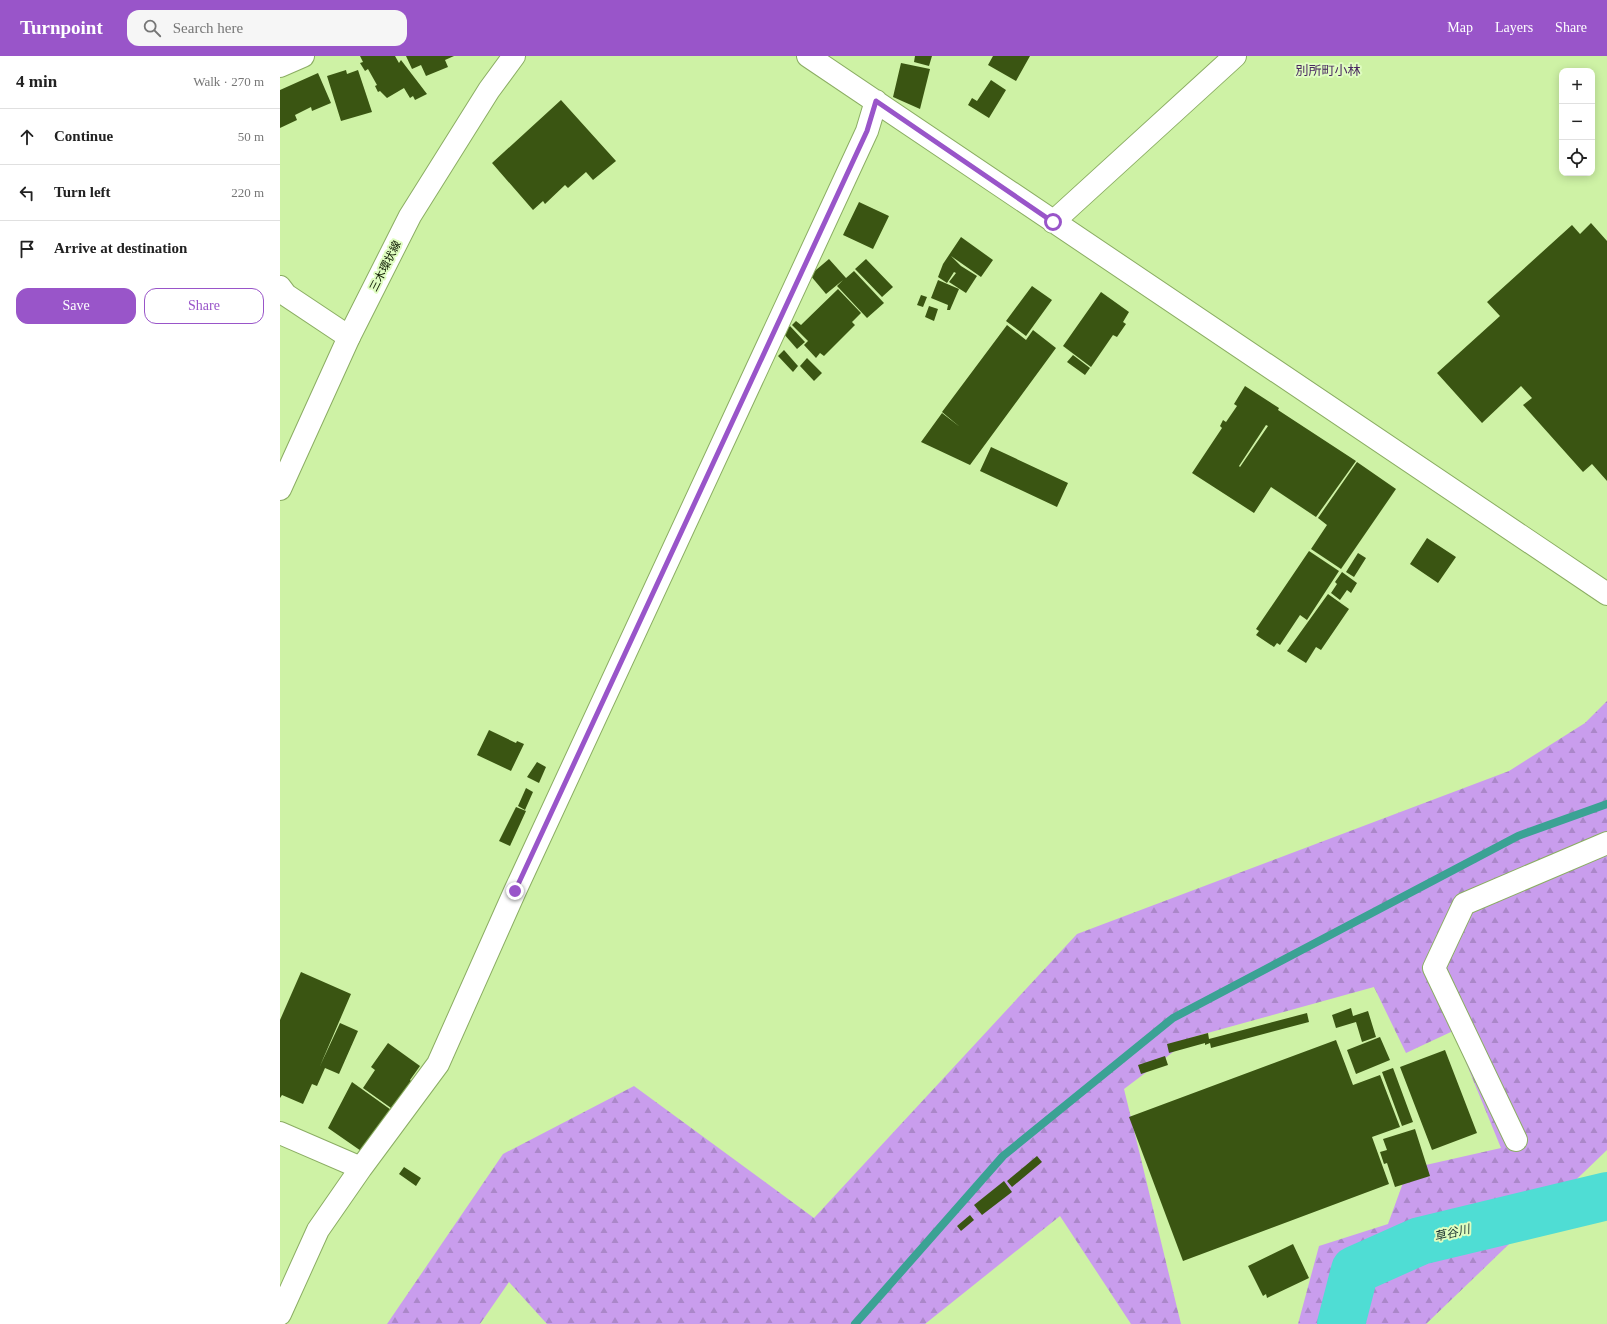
<!DOCTYPE html>
<html lang="en">
<head>
<meta charset="utf-8">
<style>
	body { margin:0; font-family:"Times New Roman","Noto Sans JP",serif; background:#f6f6f6; color:#222 }
	.controls { position:absolute; right:12px; top:12px; display:grid; overflow:hidden; border-radius:8px; box-shadow:0 2px 10px #0003 }
	.controls button { width:36px; height:36px; display:grid; place-items:center; padding:0; border:0; border-bottom:1px solid #e0e0e0; background:#fff; color:#222; font:20px sans-serif }
	.stop { position:absolute; width:12px; height:12px; margin:-9px; border:3px solid #9955c9; border-radius:50%; background:#fff }
	.stop.end { background:#9955c9; border-color:#fff; box-shadow:0 1px 4px #0008 }
	.list { margin:0; padding:0; list-style:none }
	h2 { display:flex; justify-content:space-between; align-items:center; height:52px; margin:0; padding:0 16px; font-size:17px }
	h2 small { font-size:13px; font-weight:400; color:#767676 }
	.list li { display:grid; grid-template-columns:26px 1fr auto; gap:12px; align-items:center; box-sizing:border-box; height:56px; padding:0 16px; border-top:1px solid #e0e0e0 }
	.list b { display:block; font-size:15px; white-space:nowrap }
	.list em { font-size:13px; font-style:normal; color:#767676 }
	.actions { display:flex; gap:8px; padding:12px 16px }
	.actions a { flex:1; padding:9px 0; border:1px solid #9955c9; border-radius:12px; text-align:center; font-size:14px; color:#9955c9 }
	.actions .main { background:#9955c9; color:#fff }
	.icon { flex:none; width:22px; height:22px; fill:none; stroke:currentColor; stroke-width:2; stroke-linecap:round; stroke-linejoin:round }
	.map { position:relative; flex:none; width:1327px; height:1268px; overflow:hidden }
	header { display:flex; align-items:center; gap:24px; box-sizing:border-box; height:56px; padding:0 20px; background:#9955c9; color:#fff }
	header strong { font-size:19px }
	nav { display:flex; gap:22px; margin-inline-start:auto; font-size:14px }
	.search { width:280px; height:36px; background:#f6f6f6; display:flex; align-items:center; gap:10px; box-sizing:border-box; padding:0 14px; border-radius:12px; color:#767676; font-size:15px }
	main { display:flex }
	aside { flex:1; background:#fff }
	.map>svg:first-child { display:block }
	.forest { fill:url(#forest-firs) }
	.lines { fill:none; stroke-linecap:round; stroke-linejoin:round }
	.stream { stroke:#3ba294; stroke-width:8 }
	.river { stroke:#4fddd4; stroke-width:48 }
	.building { fill:#3a5512; fill-rule:evenodd }
	.minor-casing { stroke:#8bad63; stroke-width:24 }
	.major-casing { stroke:#8bad63; stroke-width:24 }
	.minor { stroke:#fff; stroke-width:22 }
	.major { stroke:#fff; stroke-width:22 }
	.route { stroke:#9955c9; stroke-width:5 }
	.labels { text-anchor:middle; stroke-width:4; stroke-linejoin:round; paint-order:stroke }
	.street-label { font-size:11px; fill:#0d1a00; stroke:#dffdc0 }
	.water-label { font-size:12px; font-style:italic; fill:#1b3331; stroke:#dffdc0 }
	.quarter-label { font-size:13px; fill:#492861; stroke:#dffdc0 }
</style>
</head>
<body>
<header>
<strong>Turnpoint</strong>
<div class="search"><svg class="icon" aria-label="search" viewBox="0 0 24 24"><circle cx="10" cy="10" r="6"/><path d="M15 15l6 6"/></svg>Search here</div>
<nav><a>Map</a><a>Layers</a><a>Share</a></nav>
</header>
<main>
<aside>
<h2>4 min<small>Walk · 270 m</small></h2>
<ul class="list">
<li><svg class="icon" aria-label="ahead" viewBox="0 0 24 24"><path d="M12 20V5M6 11l6-6 6 6"/></svg><div><b>Continue</b></div><em>50 m</em></li>
<li><svg class="icon" aria-label="left" viewBox="0 0 24 24"><path d="M17 20v-9H6M10 6l-5 5 5 5"/></svg><div><b>Turn left</b></div><em>220 m</em></li>
<li><svg class="icon" aria-label="arrive" viewBox="0 0 24 24"><path d="M6 21V4h12l-3 4 3 4H6"/></svg><div><b>Arrive at destination</b></div></li>
</ul>
<div class="actions"><a class="main">Save</a><a>Share</a></div>
</aside>
<div class="map">
<svg width="1327" height="1268" viewBox="0 0 1327 1268">
	<defs>
		<pattern id="forest-firs" width="22" height="20" patternUnits="userSpaceOnUse"><rect width="22" height="20" fill="#c99ded"/><path d="M5 1l3.5 6h-7zM16 11l3.5 6h-7z" fill="#ab87c9"/></pattern>
	</defs>
	<rect width="100%" height="100%" fill="#cef2a5"/>
	<!-- forest -->
	<path class="forest" d="M1327,645v449l-181,174h-128l21,-78 69,-22 20,-55 93,-21 -48,-117 -47,22 -32,-66 -181,50 -69,52 57,235h-50l-71,-108 -135,108h-378l-38,-42 -29,42h-93l116,-170 131,-68 180,132 263,-284 432,-163 76,-48z"/>
	<g class="lines">
		<!-- stream -->
		<path class="stream" d="M575,1268l148,-168 170,-138 345,-182 89,-32"/>
		<!-- river -->
		<path class="river" d="M1061,1268l14,-54 65,-29 187,-45"/>
	</g>
	<!-- building -->
	<path class="building" d="M80,0h35l4,7 2,-3 26,34 -12,6 -2,-4 -3,2 -6,-10 -17,10 -7,-7 -2,1 -3,-6 2,-1 -9,-16 -3,2 -5,-8 3,-1z
		M126,0h48l-9,4 3,7 -22,9 -5,-11 -9,4z
		M635,0h17l-3,10 -15,-4z
		M713,0h37l-14,25 -28,-16z
		M621,7l29,6 -10,40 -27,-12z
		M66,14l1,4 11,-4 14,42 -31,9 -14,-45z
		M38,17l13,30 -19,8 -1,-4 -16,8 2,5 -17,8v-38z
		M711,24l15,10 -17,28 -21,-13 4,-7 5,3z
		M281,44l55,61 -23,19 -7,-8 -18,16 -3,-3 -20,19 -2,-3 -10,9 -41,-47z
		M579,146l30,14 -16,33 -30,-14z
		M1311,167l16,18v240l-15,-17 -9,8 -60,-67 9,-7 -11,-12 -39,37 -45,-50 63,-57 -13,-14 85,-77 8,9z
		M681,181l32,23 -12,17 -30,-21 10,10 16,10 -11,17 -17,-11 7,-9 -2,-1 -7,11 -9,-6 5,-13z
		M549,203l17,19 8,-7 30,32 -17,15 -30,-32 6,-6 -17,14 -16,-19z
		M586,203l27,28 -11,10 -27,-28z
		M658,224l21,9 -9,21h-3l1,-5 -17,-7z
		M752,230l20,14 -26,36 -20,-15z
		M558,233l23,24 -9,9 3,3 -31,31 -4,-3 -4,5 -12,-13 4,-4 -16,-16 4,-4 5,4z
		M821,236l28,20 -6,10 3,2 -9,13 -4,-2 -22,32 -28,-21z
		M641,239l6,2 -4,10 -6,-2z
		M649,250l9,3 -4,12 -9,-4z
		M727,269l19,15 7,-10 23,18 -86,117 -49,-23 21,-29 18,14 -18,-15z
		M510,270l15,16 -8,7 -14,-16z
		M504,294l14,16 -5,6 -15,-16z
		M793,299l17,13 -5,7 -18,-13z
		M527,302l15,15 -8,8 -14,-15z
		M965,330l34,22 -1,2 78,51 -40,56 -45,-30 -17,26 -62,-40 30,-45 -2,-2 3,-6 3,2 11,-16 -3,-2zM986,369l2,1 -28,41 -1,-1z
		M711,391l77,36 -11,24 -77,-36z
		M1077,406l39,27 -55,80 -30,-20 16,-24 -9,-7z
		M1147,482l29,19 -18,26 -28,-19z
		M1029,495l30,20 -32,49 -7,-5 -20,30 -3,-2 -3,4 -18,-12 3,-4 -3,-2z
		M1078,497l8,5 -12,19 -8,-5z
		M1062,516l15,11 -6,10 -4,-3 -7,10 -9,-7 6,-9 -2,-2z
		M1048,538l21,15 -28,41 -5,-3 -10,16 -19,-12z
		M209,674l27,13 1,-2 7,3 -13,27 -34,-16z
		M257,706l9,5 -7,16 -12,-6z
		M246,732l7,4 -8,18 -7,-4z
		M236,751l10,4 -16,35 -11,-5z
		M21,916l50,22 -31,72 20,-43 18,8 -19,43 -14,-6 -8,18 -5,-2 -9,20 -21,-9 -2,3v-78z
		M1071,952l2,8 15,-5 8,26 -14,5 -6,-20 -20,6 -4,-13z
		M1027,957l2,9 -98,26 -1,-5 -5,2v-2l-36,10 -2,-9 41,-11 1,6z
		M1100,981l10,23 -34,14 -9,-24z
		M1056,984l17,45 27,-10 20,52 -28,10 17,47 -206,77 -54,-144z
		M108,987l32,23 -10,14 2,2 -21,26 -28,-20 12,-18 -4,-3z
		M1165,994l32,83 -45,17 -32,-83z
		M885,1000l3,9 -27,9 -3,-9z
		M1113,1012l20,54 -11,4 -20,-54z
		M72,1026l42,30 -30,41 -36,-25z
		M1135,1073l15,47 -35,11 -8,-24 -3,1 -4,-12 7,-2 -4,-11z
		M757,1100l5,6 -30,25 -5,-6z
		M124,1111l17,11 -5,8 -17,-12z
		M724,1125l8,11 -30,23 -8,-10z
		M690,1159l4,5 -13,11 -4,-5z
		M1013,1188l16,34 -42,20 -1,-4 -3,2 -15,-30z"/>
	<g class="lines">
		<defs>
			<path id="minor" d="M528,0l799,538
				M0,10l23,-10
				M773,166l182,-166
				M0,231l6,8 63,42
				M0,1077l81,35
				M1236,1084l-82,-172 30,-64 143,-61
				M0,1258l38,-84 43,-62 77,-104 77,-173 352,-760 9,-30"/>
			<path id="major" d="M0,433l69,-152 61,-121 79,-126 25,-34"/>
		</defs>
		<!-- minor casing -->
		<use href="#minor" class="minor-casing"/>
		<!-- major casing -->
		<use href="#major" class="major-casing"/>
		<!-- minor -->
		<use href="#minor" class="minor"/>
		<!-- major -->
		<use href="#major" class="major"/>
	</g>
	<g class="lines">
		<!-- route -->
		<path class="route" d="M235,835l352,-760 9,-30 177,121"/>
	</g>
	<g class="labels">
		<!-- street labels -->
		<g class="street-label">
			<text transform="translate(105 210) rotate(-63)" y="4">三木環状線</text>
		</g>
		<!-- water labels -->
		<g class="water-label">
			<text transform="translate(1172 1177) rotate(-13)" y="4">草谷川</text>
		</g>
		<!-- quarter labels -->
		<g class="quarter-label">
			<text x="1048" y="19">別所町小林</text>
		</g>
	</g>
</svg>
<div class="controls">
<button>+</button>
<button>−</button>
<button><svg class="icon" aria-label="locate" viewBox="0 0 24 24"><circle cx="12" cy="12" r="6"/><path d="M12 2v4M12 18v4M2 12h4M18 12h4"/></svg></button>
</div>
<div class="stop" style="left:773px;top:166px"></div>
<div class="stop end" style="left:235px;top:835px"></div>
</div>
</main>
</body>
</html>
